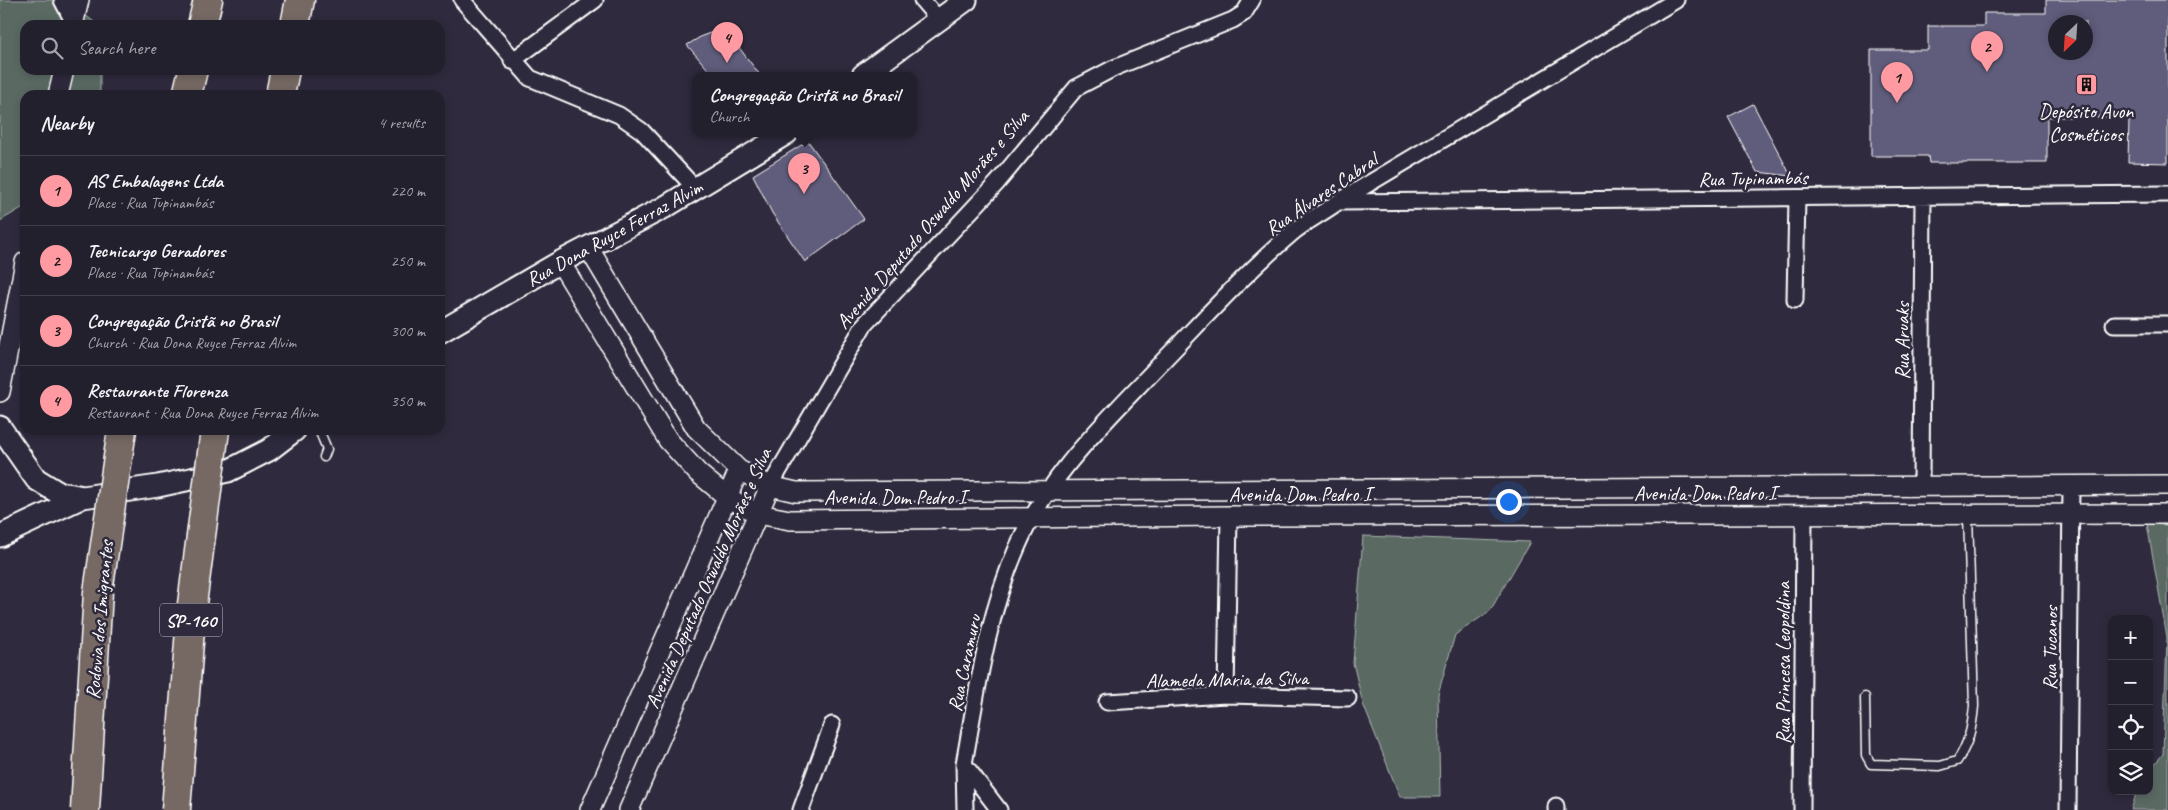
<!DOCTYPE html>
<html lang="en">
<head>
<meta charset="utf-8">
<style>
	body { margin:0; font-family:Caveat,sans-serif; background:#2b2836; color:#f1f3f6 }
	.controls { position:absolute; right:15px; bottom:15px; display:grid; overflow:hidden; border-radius:10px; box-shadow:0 2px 8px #0003 }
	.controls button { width:45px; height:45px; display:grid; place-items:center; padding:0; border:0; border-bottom:1px solid #403e4a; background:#23202e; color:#f1f3f6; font:25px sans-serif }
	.compass { position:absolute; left:2048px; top:15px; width:45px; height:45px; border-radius:50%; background:#23202e; box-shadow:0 2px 8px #0003; rotate:205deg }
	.you { position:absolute; left:1508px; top:501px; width:18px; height:18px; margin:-12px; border:4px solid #fff; border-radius:50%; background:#1a73e8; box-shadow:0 0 0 8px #1a73e833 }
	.badge { display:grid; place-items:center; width:32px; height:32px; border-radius:50%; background:#ff9aa2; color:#111; font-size:16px; font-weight:700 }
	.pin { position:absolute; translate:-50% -41px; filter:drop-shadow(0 1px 2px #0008) }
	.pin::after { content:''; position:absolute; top:26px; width:18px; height:15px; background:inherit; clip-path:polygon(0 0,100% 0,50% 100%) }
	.popup { position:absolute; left:692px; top:72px; width:225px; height:65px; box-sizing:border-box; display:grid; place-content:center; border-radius:10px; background:#23202e; filter:drop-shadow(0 1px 4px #0005); font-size:16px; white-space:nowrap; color:#a3a3aa }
	.popup b { font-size:19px; color:#f1f3f6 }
	.popup::after { content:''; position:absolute; left:50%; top:100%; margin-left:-10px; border:10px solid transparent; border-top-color:#23202e }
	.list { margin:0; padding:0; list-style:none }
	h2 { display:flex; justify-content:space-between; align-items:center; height:65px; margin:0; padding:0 20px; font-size:21px }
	h2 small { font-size:16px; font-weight:400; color:#a3a3aa }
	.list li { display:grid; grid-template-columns:32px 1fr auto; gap:15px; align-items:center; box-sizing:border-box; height:70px; padding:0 20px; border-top:1px solid #403e4a }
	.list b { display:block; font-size:19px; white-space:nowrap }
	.list p { margin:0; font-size:16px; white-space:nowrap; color:#a3a3aa }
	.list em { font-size:16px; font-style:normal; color:#a3a3aa }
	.icon { flex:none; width:28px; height:28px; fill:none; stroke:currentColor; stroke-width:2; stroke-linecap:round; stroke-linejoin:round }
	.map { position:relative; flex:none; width:2168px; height:810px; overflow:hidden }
	.search { position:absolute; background:#23202e; box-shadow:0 2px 8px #0003; left:20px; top:20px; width:425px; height:55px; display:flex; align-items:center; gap:12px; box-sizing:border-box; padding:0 18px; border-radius:15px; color:#a3a3aa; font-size:19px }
	.panel { position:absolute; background:#23202e; box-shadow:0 2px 8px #0003; left:20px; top:90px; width:425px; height:345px; border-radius:15px }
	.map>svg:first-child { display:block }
	.green { fill:#5a6b63; stroke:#acb5b1 }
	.building { fill:#605d7b; stroke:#fff; fill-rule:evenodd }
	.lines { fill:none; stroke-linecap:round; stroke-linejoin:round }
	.service-casing { stroke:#fff; stroke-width:11 }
	.minor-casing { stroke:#fff; stroke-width:19 }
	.tertiary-casing { stroke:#fff; stroke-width:22 }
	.secondary-casing { stroke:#fff; stroke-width:25 }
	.motorway-casing { stroke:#fff; stroke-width:31 }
	.service { stroke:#2f2a3d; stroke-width:8 }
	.minor { stroke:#2f2a3d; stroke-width:15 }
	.tertiary { stroke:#2f2a3d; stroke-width:19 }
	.secondary { stroke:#2f2a3d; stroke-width:21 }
	.motorway { stroke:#766964; stroke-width:28 }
	.motorway-bridge-casing { stroke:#fff; stroke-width:31; stroke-linecap:butt }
	.motorway-bridge { stroke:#766964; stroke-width:28 }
	.labels { text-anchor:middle; stroke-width:5; stroke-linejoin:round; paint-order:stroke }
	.shield { fill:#2f2a3d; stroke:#c1bfc5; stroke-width:1 }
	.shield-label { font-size:19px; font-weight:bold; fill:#fff }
	.poi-label { font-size:20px; fill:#fff; stroke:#2f2a3d }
	.street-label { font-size:20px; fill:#fff; stroke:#2f2a3d }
</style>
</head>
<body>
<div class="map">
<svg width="2168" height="810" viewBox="0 0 2168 810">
	<rect width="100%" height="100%" fill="#2f2a3d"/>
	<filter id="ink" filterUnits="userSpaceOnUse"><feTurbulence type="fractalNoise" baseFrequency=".02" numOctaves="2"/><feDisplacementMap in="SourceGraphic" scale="10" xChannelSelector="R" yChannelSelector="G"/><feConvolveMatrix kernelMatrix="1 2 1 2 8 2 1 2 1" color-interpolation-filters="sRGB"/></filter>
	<g filter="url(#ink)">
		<!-- green -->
		<path class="green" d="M0,0h66l32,25h-73v45h75v25h-75v111l-25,15z
			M2147,524l21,1v285h-37l6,-19h12v-20l14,-17 4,-116z
			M1363,536l167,6 -40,69 -35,24 -17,59 2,103h-40l-37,-93 -10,-41z"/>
		<!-- building -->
		<path class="building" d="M2046,0h122v163l-40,-1 1,-45h-82v46h-118l-1,-7h-57v-106h57v-24h56v-13h62zM2056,22h30v30h-30z
			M724,28l36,47h-47l-26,-30 15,-9z
			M1753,104l38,72 -34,-4 -29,-55z
			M808,141l56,78 -59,43 -33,-49 -19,-38z"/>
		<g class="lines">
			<defs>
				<path id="service" d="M319,430l8,19 -3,8
					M1865,697l1,58 5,9 69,2 17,-5c12,-18 15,-33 17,-55l-6,-191"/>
				<path id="minor" d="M62,0l12,23
					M462,0l68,78 89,37 23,16 52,56
					M922,0l18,21
					M512,61l83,-61
					M1340,202l828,-8
					M1795,300l2,-102
					M2114,324h54
					M770,486l94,-161 133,-142 79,-95 38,-20 119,-48 11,-7 8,-13
					M1921,487l2,-291
					M1226,695l3,-179
					M1107,702l119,-7 122,3
					M964,764l1,46
					M801,810l31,-85
					M999,810l-35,-46c13,-72 23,-148 53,-216 30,-72 87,-125 140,-181 44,-45 86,-92 134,-133 14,-12 32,-21 47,-32l338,-202
					M1556,810v-4
					M1802,810l2,-295
					M2068,810l3,-324"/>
				<path id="tertiary" d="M73,25l6,-25
					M58,95l6,-25
					M588,247l108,181 43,42 31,16 26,6 1372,-7
					M560,262l108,178 30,33 29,24 31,17 32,6 439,-4 939,-2
					M0,392l25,-130
					M590,810l149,-340
					M629,810l141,-324"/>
				<path id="secondary" d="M863,75l103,-75
					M440,332l120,-70 105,-55 122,-74
					M0,427l36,52 21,13 26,5
					M0,536l83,-39 75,-11 70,-15 41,-21 26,-20"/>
				<path id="motorway" d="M202,25l6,-25
					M295,25l5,-25
					M187,95l6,-25
					M280,95l5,-25"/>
			</defs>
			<!-- service casing -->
			<use href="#service" class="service-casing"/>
			<!-- minor casing -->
			<use href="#minor" class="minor-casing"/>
			<!-- tertiary casing -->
			<use href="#tertiary" class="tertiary-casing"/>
			<!-- secondary casing -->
			<use href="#secondary" class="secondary-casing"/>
			<!-- motorway casing -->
			<use href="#motorway" class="motorway-casing"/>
			<!-- service -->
			<use href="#service" class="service"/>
			<!-- minor -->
			<use href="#minor" class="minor"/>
			<!-- tertiary -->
			<use href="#tertiary" class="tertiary"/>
			<!-- secondary -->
			<use href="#secondary" class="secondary"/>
			<!-- motorway -->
			<use href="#motorway" class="motorway"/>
			<defs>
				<path id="motorway-bridge" d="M85,810l13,-218 24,-162
					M176,810l16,-206 23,-174"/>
			</defs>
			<!-- motorway-bridge casing -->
			<use href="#motorway-bridge" class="motorway-bridge-casing"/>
			<!-- motorway-bridge -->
			<use href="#motorway-bridge" class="motorway-bridge"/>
		</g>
	</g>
	<!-- icons -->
	<defs>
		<symbol id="building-square" viewBox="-11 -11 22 22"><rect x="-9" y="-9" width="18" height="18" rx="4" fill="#ff9aa2" stroke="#2f2a3d"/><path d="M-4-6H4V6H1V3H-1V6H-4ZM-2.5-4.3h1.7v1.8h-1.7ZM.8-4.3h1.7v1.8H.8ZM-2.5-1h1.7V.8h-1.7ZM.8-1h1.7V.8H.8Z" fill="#111"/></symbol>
	</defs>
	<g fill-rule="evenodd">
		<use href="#building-square" x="2074" y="72" width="25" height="25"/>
	</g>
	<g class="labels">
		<!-- shield labels -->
		<rect class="shield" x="160" y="603.5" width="62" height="33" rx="4"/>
		<g class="shield-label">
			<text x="191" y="627">SP-160</text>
		</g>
		<!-- poi labels -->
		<g class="poi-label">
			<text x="2086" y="118">Depósito Avon<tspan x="2086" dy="23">Cosméticos</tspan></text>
		</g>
		<!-- street labels -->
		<g class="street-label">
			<text transform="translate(1753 178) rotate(-1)" y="7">Rua Tupinambás</text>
			<text transform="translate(1321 194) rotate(-34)" y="7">Rua Álvares Cabral</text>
			<text transform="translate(932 219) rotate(-49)" y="7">Avenida Deputado Oswaldo Morães e Silva</text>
			<text transform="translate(614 233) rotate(-29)" y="7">Rua Dona Ruyce Ferraz Alvim</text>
			<text transform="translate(1902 341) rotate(-90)" y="7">Rua Aruaks</text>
			<text x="1705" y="500">Avenida Dom Pedro I</text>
			<text x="1300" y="501">Avenida Dom Pedro I</text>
			<text x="895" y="504">Avenida Dom Pedro I</text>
			<text transform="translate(708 578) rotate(-66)" y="7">Avenida Deputado Oswaldo Morães e Silva</text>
			<text transform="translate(99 620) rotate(-85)" y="7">Rodovia dos Imigrantes</text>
			<text transform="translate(2050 648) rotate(-89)" y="7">Rua Tucanos</text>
			<text transform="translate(964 663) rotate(-78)" y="7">Rua Caramuru</text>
			<text transform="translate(1783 663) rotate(-90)" y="7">Rua Princesa Leopoldina</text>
			<text transform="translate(1227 679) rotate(-1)" y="7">Alameda Maria da Silva</text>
		</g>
	</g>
</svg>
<div class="controls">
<button>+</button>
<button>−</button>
<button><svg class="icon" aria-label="locate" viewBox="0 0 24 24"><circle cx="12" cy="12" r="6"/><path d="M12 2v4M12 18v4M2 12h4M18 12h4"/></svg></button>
<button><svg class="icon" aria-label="layers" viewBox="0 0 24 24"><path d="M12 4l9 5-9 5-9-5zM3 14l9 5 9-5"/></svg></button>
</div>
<svg class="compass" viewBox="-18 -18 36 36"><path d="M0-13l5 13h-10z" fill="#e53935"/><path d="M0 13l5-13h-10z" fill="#a3a3aa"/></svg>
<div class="you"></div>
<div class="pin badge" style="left:1897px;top:103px">1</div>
<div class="pin badge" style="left:1987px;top:72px">2</div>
<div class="pin badge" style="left:804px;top:194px">3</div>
<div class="popup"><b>Congregação Cristã no Brasil</b>Church</div>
<div class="pin badge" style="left:727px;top:63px">4</div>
<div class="search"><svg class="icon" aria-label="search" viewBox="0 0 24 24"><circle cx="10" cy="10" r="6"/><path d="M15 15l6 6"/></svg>Search here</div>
<section class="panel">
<h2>Nearby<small>4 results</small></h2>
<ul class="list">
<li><span class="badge">1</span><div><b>AS Embalagens Ltda</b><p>Place · Rua Tupinambás</p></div><em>220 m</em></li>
<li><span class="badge">2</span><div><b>Tecnicargo Geradores</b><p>Place · Rua Tupinambás</p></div><em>250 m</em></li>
<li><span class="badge">3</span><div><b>Congregação Cristã no Brasil</b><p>Church · Rua Dona Ruyce Ferraz Alvim</p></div><em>300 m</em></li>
<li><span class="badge">4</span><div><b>Restaurante Florenza</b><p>Restaurant · Rua Dona Ruyce Ferraz Alvim</p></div><em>350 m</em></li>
</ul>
</section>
</div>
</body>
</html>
